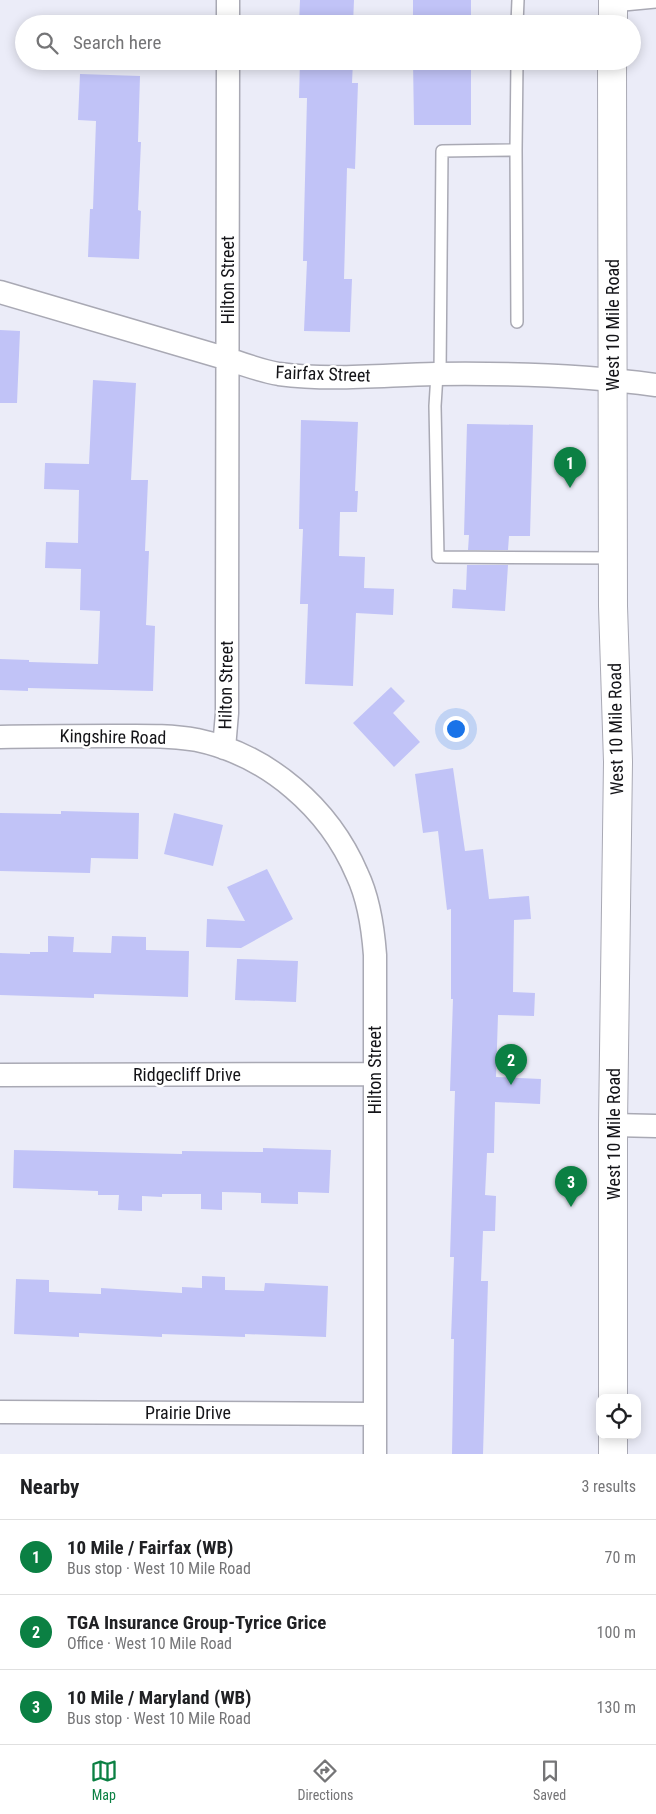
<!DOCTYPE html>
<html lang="en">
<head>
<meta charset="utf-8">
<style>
	body { margin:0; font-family:"Roboto Condensed",sans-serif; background:#f6f6f6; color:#202124 }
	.controls { position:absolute; right:15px; bottom:15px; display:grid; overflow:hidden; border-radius:10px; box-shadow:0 2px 12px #0003 }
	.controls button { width:45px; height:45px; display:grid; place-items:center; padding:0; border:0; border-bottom:1px solid #e0e0e0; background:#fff; color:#202124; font:25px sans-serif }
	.you { position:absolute; left:455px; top:728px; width:18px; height:18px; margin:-12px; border:4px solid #fff; border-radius:50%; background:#1a73e8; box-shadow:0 0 0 8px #1a73e833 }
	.badge { display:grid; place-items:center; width:32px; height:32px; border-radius:50%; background:#0b8043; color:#fff; font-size:16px; font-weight:700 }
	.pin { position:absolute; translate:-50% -41px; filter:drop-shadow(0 1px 2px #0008) }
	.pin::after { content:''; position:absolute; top:26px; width:18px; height:15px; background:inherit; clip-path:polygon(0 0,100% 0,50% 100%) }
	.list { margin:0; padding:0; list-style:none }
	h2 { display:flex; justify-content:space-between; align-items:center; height:65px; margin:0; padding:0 20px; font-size:21px }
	h2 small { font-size:16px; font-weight:400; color:#757577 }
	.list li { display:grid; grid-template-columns:32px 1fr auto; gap:15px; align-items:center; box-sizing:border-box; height:75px; padding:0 20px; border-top:1px solid #e0e0e0 }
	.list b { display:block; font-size:19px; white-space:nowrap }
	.list p { margin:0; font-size:16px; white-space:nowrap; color:#757577 }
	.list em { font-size:16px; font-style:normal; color:#757577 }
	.icon { flex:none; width:28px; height:28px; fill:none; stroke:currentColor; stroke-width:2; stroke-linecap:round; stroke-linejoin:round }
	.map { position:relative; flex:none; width:656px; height:1454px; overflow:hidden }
	.search { position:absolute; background:#fff; box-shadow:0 2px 12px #0003; left:15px; right:15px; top:15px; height:55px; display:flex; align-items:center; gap:12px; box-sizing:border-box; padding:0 18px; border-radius:28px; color:#757577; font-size:19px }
	.sheet { height:290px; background:#fff }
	nav { display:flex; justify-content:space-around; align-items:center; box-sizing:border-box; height:70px; border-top:1px solid #e0e0e0; background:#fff; font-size:14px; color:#757577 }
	nav a { display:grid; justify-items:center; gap:2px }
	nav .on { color:#0b8043 }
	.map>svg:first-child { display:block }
	.building { fill:#c1c3f7 }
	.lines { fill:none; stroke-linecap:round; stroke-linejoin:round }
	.lane-casing { stroke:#a9a9b4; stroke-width:14 }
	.street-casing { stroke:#a9a9b4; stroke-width:25 }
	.secondary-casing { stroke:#a9a9b4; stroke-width:30 }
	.lane { stroke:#fff; stroke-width:11 }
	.street { stroke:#fff; stroke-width:22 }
	.secondary { stroke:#fff; stroke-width:28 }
	.labels { text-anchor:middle; stroke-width:5; stroke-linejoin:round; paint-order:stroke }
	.street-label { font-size:18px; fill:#141418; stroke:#fff }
</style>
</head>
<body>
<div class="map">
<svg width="656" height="1454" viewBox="0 0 656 1454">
	<rect width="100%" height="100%" fill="#ebecf8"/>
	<!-- building -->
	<path class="building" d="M300,0h54l-1,24h-54z
		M413,0h58v24h-58z
		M300,61h53l-1,22h6l-3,86 -8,-1 -3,111h8l-2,53 -46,-1 3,-70h-4l4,-163h-8z
		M413,61h58v64h-57z
		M80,74l60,2 -2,66h3l-3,68 3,1 -2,48 -51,-2 2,-48h3l3,-88 -18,-1z
		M0,330l20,1 -3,72h-17z
		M93,380l43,3 -5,97h17l-3,71h4l-3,74 9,1 -2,65 -125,-3v3l-28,-1v-31l29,1v2l69,2 2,-53 -20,-1 1,-41 -36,-1 1,-26 32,1 1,-53 -35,-1 1,-26 44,1z
		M301,420l57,2 -3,69h3l-1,21h-17l-1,44 26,1 -1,31 30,1 -1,26 -37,-2 -3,73 -48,-2 3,-80h-8l3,-75h-4z
		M467,424l66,1 -3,111h-21l-1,14h-40l1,-15h-5z
		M467,565h41l-3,46 -53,-3 1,-19 13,1z
		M391,687l14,14 -12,12 27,29 -26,25 -41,-44z
		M453,768l12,83 18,-2 6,50 40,-3 2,23 -17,1 -1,72 22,1 -1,23 -36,-1 -2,62 45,2 -1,25 -45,-2 -1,51h-7l-2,42 11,1 -1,35h-12l-2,50h7l-5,173h-31l2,-115h-3l3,-82h-4l5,-166h-5l3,-92h-2v-90l-4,1 -9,-79 -15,2 -8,-59z
		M61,811l78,2 -1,46 -47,-1 -1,15 -90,-2v-58l61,1z
		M174,813l49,12 -10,41 -49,-12z
		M267,869l26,50 -52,29 -35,-1 1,-28 38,2 -18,-34z
		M48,936l26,1 -1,15 38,1 1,-17 34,1v13l43,1 -1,46 -94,-3v4l-94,-3v-42l30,1v-2h18z
		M237,959l61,2 -2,41 -61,-2z
		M263,1148l68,2 -2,43 -31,-1v12l-37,-1v-10l-39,-1v18l-21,-1v-15h-39v3l-20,-1v15l-24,-1 1,-15h-21v-4l-85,-3 1,-38 168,4v-3l81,1z
		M202,1276l23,1v13l39,1 1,-8 63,3 -2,51 -81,-3v3l-83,-3v3l-83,-4v4l-65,-3 2,-55 33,1v12l52,2v-6l81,5v-6l20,1z"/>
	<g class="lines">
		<defs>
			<path id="lane" d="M613,6l43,-4
				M517,24l1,-24
				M516,150l1,172
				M437,374l-2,32 3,151 176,1
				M440,374l2,-223 74,-1 1,-89"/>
			<path id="street" d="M228,24v-24
				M0,292l228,67c17,6 33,12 51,15 52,7 105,1 156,0 74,-1 148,1 221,11
				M0,737c38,-1 76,-1 114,-1 27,0 56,-1 83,4 71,15 132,68 160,134 12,25 16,54 18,81v499
				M224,748l3,-35v-82l1,-570
				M0,1075l375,-1
				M613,1125l43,1
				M0,1412l375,2"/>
			<path id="secondary" d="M613,24v-24
				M612,61l1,545 5,156 -5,363v273
				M613,1435v19"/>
		</defs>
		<!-- lane casing -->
		<use href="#lane" class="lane-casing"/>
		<!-- street casing -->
		<use href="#street" class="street-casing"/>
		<!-- secondary casing -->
		<use href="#secondary" class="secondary-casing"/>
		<!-- lane -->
		<use href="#lane" class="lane"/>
		<!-- street -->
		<use href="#street" class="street"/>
		<!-- secondary -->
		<use href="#secondary" class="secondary"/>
	</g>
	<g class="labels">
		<!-- street labels -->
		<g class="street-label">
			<text transform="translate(228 280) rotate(-90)" y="6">Hilton Street</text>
			<text transform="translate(613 325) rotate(-90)" y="6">West 10 Mile Road</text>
			<text transform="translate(323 374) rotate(2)" y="6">Fairfax Street</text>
			<text transform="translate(226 685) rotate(-89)" y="6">Hilton Street</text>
			<text transform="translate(616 729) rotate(-91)" y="6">West 10 Mile Road</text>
			<text transform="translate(113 737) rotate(1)" y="6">Kingshire Road</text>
			<text transform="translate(375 1070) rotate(-90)" y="6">Hilton Street</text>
			<text x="187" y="1081">Ridgecliff Drive</text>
			<text transform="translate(614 1134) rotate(-90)" y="6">West 10 Mile Road</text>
			<text x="188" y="1419">Prairie Drive</text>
		</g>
	</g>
</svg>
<div class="controls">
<button><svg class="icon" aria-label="locate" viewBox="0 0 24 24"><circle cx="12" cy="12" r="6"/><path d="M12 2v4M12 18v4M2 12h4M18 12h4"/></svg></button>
</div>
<div class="you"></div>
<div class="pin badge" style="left:570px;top:488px">1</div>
<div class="pin badge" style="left:511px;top:1085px">2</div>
<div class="pin badge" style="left:571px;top:1207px">3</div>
<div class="search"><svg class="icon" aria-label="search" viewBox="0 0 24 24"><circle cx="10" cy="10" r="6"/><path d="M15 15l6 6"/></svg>Search here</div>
</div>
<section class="sheet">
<h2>Nearby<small>3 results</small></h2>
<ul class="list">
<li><span class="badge">1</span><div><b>10 Mile / Fairfax (WB)</b><p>Bus stop · West 10 Mile Road</p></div><em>70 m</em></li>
<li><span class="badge">2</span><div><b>TGA Insurance Group-Tyrice Grice</b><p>Office · West 10 Mile Road</p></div><em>100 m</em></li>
<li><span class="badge">3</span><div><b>10 Mile / Maryland (WB)</b><p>Bus stop · West 10 Mile Road</p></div><em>130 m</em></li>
</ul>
</section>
<nav>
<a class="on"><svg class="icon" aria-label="map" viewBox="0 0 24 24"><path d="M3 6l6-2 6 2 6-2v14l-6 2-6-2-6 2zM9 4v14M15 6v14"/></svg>Map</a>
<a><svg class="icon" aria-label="directions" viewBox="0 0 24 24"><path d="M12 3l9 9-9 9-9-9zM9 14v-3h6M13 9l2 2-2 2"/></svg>Directions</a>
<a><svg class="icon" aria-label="saved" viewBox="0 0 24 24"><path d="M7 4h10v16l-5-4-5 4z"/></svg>Saved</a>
</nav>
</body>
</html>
